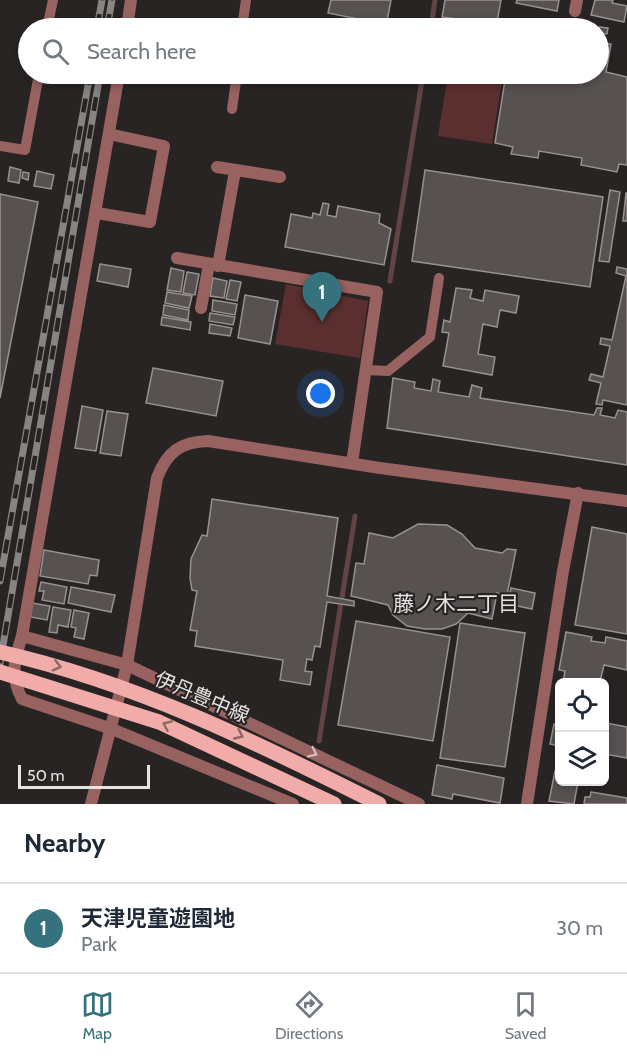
<!DOCTYPE html>
<html lang="en">
<head>
<meta charset="utf-8">
<style>
	body { margin:0; font-family:Cabin,"Noto Sans JP",sans-serif; background:#f6f6f7; color:#1f2937 }
	.controls { position:absolute; right:18px; bottom:18px; display:grid; overflow:hidden; border-radius:9px; box-shadow:0 3px 9px #0003 }
	.controls button { width:54px; height:54px; display:grid; place-items:center; padding:0; border:0; border-bottom:2px solid #e0e1e3; background:#fff; color:#1f2937; font:30px sans-serif }
	.scale { position:absolute; left:18px; bottom:15px; width:132px; box-sizing:border-box; padding-left:6px; border:3px solid #e6e3e3; border-top:0; font-size:16px; line-height:21px; white-space:nowrap; color:#e6e3e3; -webkit-text-stroke:4px #292424; paint-order:stroke }
	.you { position:absolute; left:321px; top:394px; width:21px; height:21px; margin:-15px; border:4px solid #fff; border-radius:50%; background:#1a73e8; box-shadow:0 0 0 9px #1a73e833 }
	.badge { display:grid; place-items:center; width:39px; height:39px; border-radius:50%; background:#36727e; color:#fff; font-size:20px; font-weight:700 }
	.pin { position:absolute; translate:-50% -50px; filter:drop-shadow(0 2px 3px #0008) }
	.pin::after { content:''; position:absolute; top:32px; width:21px; height:18px; background:inherit; clip-path:polygon(0 0,100% 0,50% 100%) }
	.list { margin:0; padding:0; list-style:none }
	h2 { display:flex; justify-content:space-between; align-items:center; height:78px; margin:0; padding:0 24px; font-size:26px }
	h2 small { font-size:20px; font-weight:400; color:#747a83 }
	.list li { display:grid; grid-template-columns:39px 1fr auto; gap:18px; align-items:center; box-sizing:border-box; height:90px; padding:0 24px; border-top:2px solid #e0e1e3 }
	.list b { display:block; font-size:22px; white-space:nowrap }
	.list p { margin:0; font-size:20px; white-space:nowrap; color:#747a83 }
	.list em { font-size:20px; font-style:normal; color:#747a83 }
	.icon { flex:none; width:33px; height:33px; fill:none; stroke:currentColor; stroke-width:2; stroke-linecap:round; stroke-linejoin:round }
	.map { position:relative; flex:none; width:627px; height:804px; overflow:hidden }
	.search { position:absolute; background:#fff; box-shadow:0 3px 9px #0003; left:18px; right:18px; top:18px; height:66px; display:flex; align-items:center; gap:15px; box-sizing:border-box; padding:0 21px; border-radius:33px; color:#747a83; font-size:22px }
	.sheet { height:168px; background:#fff }
	nav { display:flex; justify-content:space-around; align-items:center; box-sizing:border-box; height:84px; border-top:2px solid #e0e1e3; background:#fff; font-size:16px; color:#747a83 }
	nav a { display:grid; justify-items:center; gap:3px }
	nav .on { color:#36727e }
	.map>svg:first-child { display:block }
	.green { fill:#5b2f2f }
	.lines { fill:none; stroke-linecap:round; stroke-linejoin:round }
	.stream { stroke:#624446; stroke-width:5 }
	.building { fill:#575151; stroke:#989191; stroke-width:1.5 }
	.service { stroke:#986260; stroke-width:10 }
	.minor { stroke:#986260; stroke-width:12 }
	.rail-casing { stroke:#888484; stroke-width:7 }
	.rail { stroke:#292424; stroke-width:4.5; stroke-dasharray:14; stroke-linecap:butt }
	.primary-bridge { stroke:#f1aca9; stroke-width:15 }
	.oneway { stroke:#8d6866 }
	.oneway2 { stroke:#cfbcbc }
	.labels { text-anchor:middle; stroke-width:4.5; stroke-linejoin:round; paint-order:stroke }
	.street-label { font-size:20px; fill:#e6e3e3; stroke:#292424 }
	.neighbourhood-label { font-size:21px; fill:#e6e3e3; stroke:#292424 }
</style>
</head>
<body>
<div class="map">
<svg width="627" height="804" viewBox="0 0 627 804">
	<rect width="100%" height="100%" fill="#292424"/>
	<!-- green -->
	<path class="green" d="M448,74h55l-11,70 -54,-8z
		M286,284l82,17 -8,57 -85,-14z"/>
	<g class="lines">
		<!-- stream -->
		<path class="stream" d="M431,28l4,-28
			M390,281l33,-207
			M319,741l36,-225"/>
	</g>
	<!-- building -->
	<path class="building" d="M331,0h60l-4,21 -5,-1 -2,7 -13,-3 1,-3 -40,-8z
		M445,0h56l-5,28h-18l1,-6 -37,-5z
		M517,0h42l-2,11 -41,-8z
		M595,0h18l-1,3 15,3 -3,16 -33,-7z
		M515,19l36,7 -1,2h-36z
		M587,24l9,2v2h-10z
		M599,27l9,1 -1,6 -9,-1z
		M598,42l13,2 -5,28 21,5v88l-8,-1 -2,8 -36,-7 1,-7 -43,-7 -1,7 -27,-4 2,-7 -18,-4 11,-69h92z
		M10,167l11,3 -2,13 -11,-2z
		M425,170l178,27 -13,90 -178,-26z
		M37,171l17,4 -3,14 -17,-3z
		M23,172l6,1 -1,7 -6,-2z
		M610,190l10,2 -11,70 -10,-1z
		M626,193h1v28h-4z
		M0,194l38,8 -38,196z
		M323,203l6,1 -2,11 9,2 2,-11 42,8 -1,9 12,6 -7,36 -99,-18 6,-33 21,4 1,-5 7,2z
		M100,264l31,5 -3,18 -31,-6z
		M617,267l10,2v136l-24,-5 -1,5 -6,-1 5,-21 -12,-3 2,-6 12,3 7,-31 -10,-2 1,-6 11,2 14,-64 -10,-3z
		M171,268l13,3 -3,21 -14,-2z
		M187,272l12,2 -4,21 -12,-2z
		M213,278l14,3 -3,17 -14,-2z
		M230,280l11,2 -4,19 -11,-2z
		M456,288l16,2 -2,8 13,3 2,-11 34,6 -3,17 -16,-3 -3,17 -14,-3 -5,30 17,3 -3,18 -49,-9 6,-33 -7,-1 2,-12 6,2z
		M167,292l25,4 -3,12 -24,-5z
		M245,295l33,6 -8,43 -32,-6z
		M213,300l24,4 -2,11 -23,-4z
		M164,305l25,5 -1,10 -25,-5z
		M210,313l25,4 -2,8 -24,-4z
		M162,317l29,5 -1,8 -29,-5z
		M210,324l22,4 -2,8 -21,-3z
		M153,368l70,13 -7,35 -70,-13z
		M393,378l22,4 -1,6 17,3 2,-12 7,2 -2,11 31,5 3,-12 10,3 -2,10 114,17 3,-7h5l-2,7 15,3 3,-8 9,2v53l-240,-37z
		M82,406l21,4 -7,41 -21,-3z
		M107,411l21,3 -7,42 -21,-3z
		M212,499l126,19 -11,78 27,5v5l-27,-4 -7,45 -5,-1 -3,14 -5,-1 -2,12 7,1 -2,13 -30,-5 3,-20 -88,-14 2,-15 -7,-1 7,-39 -5,-1 -2,-12 1,-19 11,-24 5,1z
		M418,524l29,1 15,9 13,14 27,5 5,-4 9,1 -9,45 -10,-2 -5,26 -24,-6 -12,11 -14,5h-17l-18,-3 -14,-11 -5,-10 -37,-9 5,-33 8,1 5,-31 24,5z
		M592,527l35,7v100l-52,-9z
		M44,550l55,10 -2,16 -7,-1 -2,9 -48,-8z
		M41,582l26,5 -3,17 -22,-4 2,-9h-5z
		M71,587l44,8 -4,17 -43,-9z
		M511,588l24,5 -3,16 -24,-5z
		M32,603l18,3 -3,14 -17,-3z
		M53,607l18,3 -3,17 -10,-2 -1,8 -8,-1z
		M74,610l15,3 -5,26 -10,-2 2,-9 -5,-1z
		M356,621l94,16 -17,104 -95,-16z
		M460,623l65,10 -20,134 -65,-9z
		M566,632l26,5 -1,4 14,2 1,-6 21,4v29l-23,-5 -4,17h-37l2,-11 -6,-1z
		M606,723l21,4v31l-23,-4z
		M554,724l6,1v21l-10,-2z
		M437,765l67,13 -4,25 -47,-9 -1,5 -20,-4z
		M555,771l5,1v10h18l-4,22 -25,-3z
		M591,792l36,6v6h-43l1,-7h5z"/>
	<g class="lines">
		<!-- service -->
		<path class="service" d="M47,28l6,-28
			M242,28l4,-28
			M232,109l5,-35
			M0,146l25,4 14,-76
			M366,370l22,1 42,-34 9,-59"/>
		<!-- minor -->
		<path class="minor" d="M575,11l2,-11
			M127,28l4,-28
			M217,167l63,10
			M97,213l53,9 14,-76 -55,-12
			M177,258l200,34 -25,171
			M218,266l17,-95
			M201,308l8,-44
			M22,636l97,-562
			M91,804l36,-139 30,-187c10,-26 23,-36 51,-37l172,27 247,33
			M293,804l-181,-75 -90,-30c-12,-23 -8,-39 0,-63l105,29 292,139
			M527,804l36,-233 15,-78"/>
		<defs>
			<path id="rail" d="M97,28l5,-28
				M107,28l5,-28
				M0,581l90,-507
				M0,663l100,-589"/>
		</defs>
		<!-- rail casing -->
		<use href="#rail" class="rail-casing"/>
		<!-- rail -->
		<use href="#rail" class="rail"/>
		<!-- primary-bridge -->
		<path class="primary-bridge" d="M0,652c134,30 256,90 379,152
			M0,672l159,50 175,82"/>
	</g>
	<!-- one-way arrows -->
	<defs><path id="oneway-chevron" d="M-2-3.5L2.5 0L-2 3.5" fill="none" stroke-width="1.6" stroke-linecap="round" stroke-linejoin="round" transform="scale(1.5)"/></defs>
	<g class="oneway">
		<use href="#oneway-chevron" transform="translate(57 666) rotate(14)"/>
		<use href="#oneway-chevron" transform="translate(167 725) rotate(-156)"/>
		<use href="#oneway-chevron" transform="translate(239 735) rotate(25)"/>
	</g>
	<use class="oneway2" href="#oneway-chevron" transform="translate(313 753) rotate(26)"/>
	<g class="labels">
		<!-- street labels -->
		<g class="street-label">
			<text transform="translate(202 697) rotate(23)" y="7">伊丹豊中線</text>
		</g>
		<!-- neighbourhood labels -->
		<g class="neighbourhood-label">
			<text x="456" y="611">藤ノ木二丁目</text>
		</g>
	</g>
</svg>
<div class="controls">
<button><svg class="icon" aria-label="locate" viewBox="0 0 24 24"><circle cx="12" cy="12" r="6"/><path d="M12 2v4M12 18v4M2 12h4M18 12h4"/></svg></button>
<button><svg class="icon" aria-label="layers" viewBox="0 0 24 24"><path d="M12 4l9 5-9 5-9-5zM3 14l9 5 9-5"/></svg></button>
</div>
<div class="scale">50 m</div>
<div class="you"></div>
<div class="pin badge" style="left:322px;top:322px">1</div>
<div class="search"><svg class="icon" aria-label="search" viewBox="0 0 24 24"><circle cx="10" cy="10" r="6"/><path d="M15 15l6 6"/></svg>Search here</div>
</div>
<section class="sheet">
<h2>Nearby<small></small></h2>
<ul class="list">
<li><span class="badge">1</span><div><b>天津児童遊園地</b><p>Park</p></div><em>30 m</em></li>
</ul>
</section>
<nav>
<a class="on"><svg class="icon" aria-label="map" viewBox="0 0 24 24"><path d="M3 6l6-2 6 2 6-2v14l-6 2-6-2-6 2zM9 4v14M15 6v14"/></svg>Map</a>
<a><svg class="icon" aria-label="directions" viewBox="0 0 24 24"><path d="M12 3l9 9-9 9-9-9zM9 14v-3h6M13 9l2 2-2 2"/></svg>Directions</a>
<a><svg class="icon" aria-label="saved" viewBox="0 0 24 24"><path d="M7 4h10v16l-5-4-5 4z"/></svg>Saved</a>
</nav>
</body>
</html>
